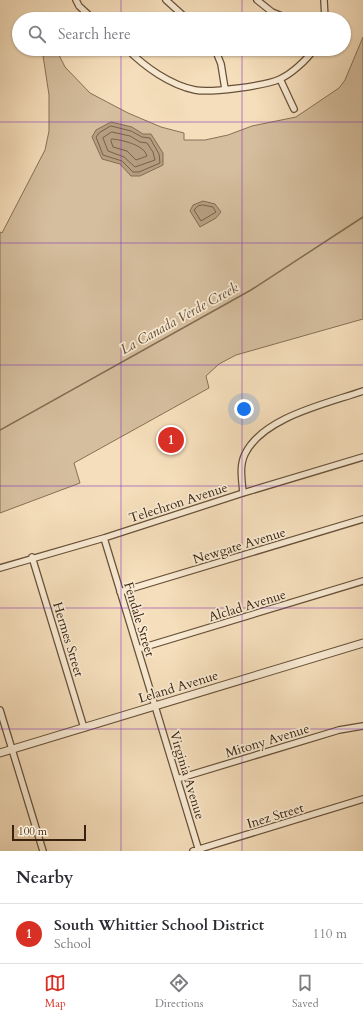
<!DOCTYPE html>
<html lang="en">
<head>
<meta charset="utf-8">
<style>
	body { margin:0; font-family:Cardo,serif; background:#f2f2f3; color:#2b2b33 }
	.scale { position:absolute; left:12px; bottom:10px; width:74px; box-sizing:border-box; padding-left:4px; border:2px solid #39220e; border-top:0; font-size:11px; line-height:14px; white-space:nowrap; color:#39220e; -webkit-text-stroke:3px #f8ead3; paint-order:stroke }
	.you { position:absolute; left:244px; top:409px; width:14px; height:14px; margin:-10px; border:3px solid #fff; border-radius:50%; background:#1a73e8; box-shadow:0 0 0 6px #1a73e833 }
	.badge { display:grid; place-items:center; width:26px; height:26px; border-radius:50%; background:#d93025; color:#fff; font-size:13px; font-weight:700 }
	.pin { position:absolute; translate:-50% -50%; border:2px solid #fff; box-shadow:0 1px 4px #0006 }
	.list { margin:0; padding:0; list-style:none }
	h2 { display:flex; justify-content:space-between; align-items:center; height:52px; margin:0; padding:0 16px; font-size:17px }
	h2 small { font-size:13px; font-weight:400; color:#7c7c81 }
	.list li { display:grid; grid-template-columns:26px 1fr auto; gap:12px; align-items:center; box-sizing:border-box; height:60px; padding:0 16px; border-top:1px solid #e1e1e2 }
	.list b { display:block; font-size:15px; white-space:nowrap }
	.list p { margin:0; font-size:13px; white-space:nowrap; color:#7c7c81 }
	.list em { font-size:13px; font-style:normal; color:#7c7c81 }
	.icon { flex:none; width:22px; height:22px; fill:none; stroke:currentColor; stroke-width:2; stroke-linecap:round; stroke-linejoin:round }
	.map { position:relative; flex:none; width:363px; height:851px; overflow:hidden }
	.search { position:absolute; background:#fff; box-shadow:0 1px 3px #0004; left:12px; right:12px; top:12px; height:44px; display:flex; align-items:center; gap:10px; box-sizing:border-box; padding:0 14px; border-radius:22px; color:#7c7c81; font-size:15px }
	.sheet { height:112px; background:#fff }
	nav { display:flex; justify-content:space-around; align-items:center; box-sizing:border-box; height:56px; border-top:1px solid #e1e1e2; background:#fff; font-size:11px; color:#7c7c81 }
	nav a { display:grid; justify-items:center; gap:2px }
	nav .on { color:#d93025 }
	.map>svg:first-child { display:block }
	.green { fill:#d5be9e; stroke:#877056 }
	.water { fill:#b59e80; stroke:#836c52 }
	.lines { fill:none; stroke-linecap:round; stroke-linejoin:round }
	.shore { stroke:#776047; stroke-width:1 }
	.stream { stroke:#836c52; stroke-width:1.5 }
	.minor-casing { stroke:#685139; stroke-width:8 }
	.tertiary-casing { stroke:#685139; stroke-width:9 }
	.minor { stroke:#f8ead3; stroke-width:5.5 }
	.tertiary { stroke:#f8ead3; stroke-width:7 }
	.grid { fill:none; stroke:#7b2cbf; stroke-width:1; stroke-opacity:0.55 }
	.labels { text-anchor:middle; stroke-width:3.5; stroke-linejoin:round; paint-order:stroke }
	.street-label { font-size:13px; fill:#39220e; stroke:#f8ead3 }
	.water-label { font-size:14px; font-style:italic; fill:#644d36; stroke:#f8ead3 }
</style>
</head>
<body>
<div class="map">
<svg width="363" height="851" viewBox="0 0 363 851">
	<rect width="100%" height="100%" fill="#f5debb"/>
	<filter id="stains"><feTurbulence type="fractalNoise" baseFrequency=".005" numOctaves="4"/><feColorMatrix values="0 0 0 0 .2 0 0 0 0 .09 0 0 0 0 .02 0 0 0 .5 -.17"/></filter>
	<radialGradient id="worn" r=".72"><stop offset=".6" stop-color="#630" stop-opacity="0"/><stop offset="1" stop-color="#630" stop-opacity=".3"/></radialGradient>
	<!-- green -->
	<path class="green" d="M363,37v282l-127,36 -17,9 -13,12 3,12 -135,75 6,20 -80,30v-281l2,1 43,-83 4,-19v-36l-7,-46h14l9,18 25,26 38,20 33,14 23,6v7h21l23,-5 24,-9 44,-9 43,-29 6,-8z"/>
	<!-- water -->
	<path class="water" d="M111,122l21,5 11,7h8l12,19v12l-23,11h-9l-11,-12 -18,-5 -10,-22 4,-7z
		M203,201l12,3 6,8 -5,6 -16,9 -10,-16 3,-6z"/>
	<g class="lines">
		<!-- shore -->
		<path class="shore" d="M111,126l20,5 11,6 8,1 9,16 1,9 -21,9h-6l-11,-11 -19,-6 -7,-18 3,-4z
			M112,132l18,4 10,6 7,1 6,9 2,8 -20,7 -11,-10 -16,-6 -5,-13z
			M112,139c11,1 32,6 35,17l-11,4 -9,-9 -14,-4 -2,-6z
			M203,205l10,2 3,5 -15,9 -7,-11 4,-4z"/>
		<!-- stream -->
		<path class="stream" d="M0,430l251,-140 112,-73"/>
		<defs>
			<path id="minor" d="M76,0l3,6 14,13
				M166,0l21,19
				M257,0l15,12 17,7
				M324,0l1,19
				M127,49c18,18 43,36 68,41 15,3 70,-4 85,-11 11,-5 27,-19 34,-30
				M215,49l6,15 4,25
				M280,79l14,30
				M243,493c-1,-13 -4,-27 2,-39 18,-37 81,-50 118,-63
				M104,538l95,313
				M32,557l52,171
				M0,568l104,-30 139,-45 120,-36
				M120,592l243,-73
				M138,649l225,-68
				M0,710l43,141
				M177,779l162,-49 24,-4
				M193,851l170,-52"/>
			<path id="tertiary" d="M0,753l363,-110"/>
		</defs>
		<!-- minor casing -->
		<use href="#minor" class="minor-casing"/>
		<!-- tertiary casing -->
		<use href="#tertiary" class="tertiary-casing"/>
		<!-- minor -->
		<use href="#minor" class="minor"/>
		<!-- tertiary -->
		<use href="#tertiary" class="tertiary"/>
	</g>
	<!-- grid -->
	<path class="grid" d="M121,0v19M242,0v19M121,49v802M242,49v802M0,122h363M0,243h363M0,365h363M0,486h363M0,608h363M0,729h363"/>
	<g class="labels">
		<!-- street labels -->
		<g class="street-label">
			<text transform="translate(178 502) rotate(-18)" y="5">Telechron Avenue</text>
			<text transform="translate(239 545) rotate(-17)" y="5">Newgate Avenue</text>
			<text transform="translate(247 605) rotate(-17)" y="5">Alclad Avenue</text>
			<text transform="translate(140 619) rotate(73)" y="5">Fendale Street</text>
			<text transform="translate(69 639) rotate(73)" y="5">Hermes Street</text>
			<text transform="translate(178 686) rotate(-17)" y="5">Leland Avenue</text>
			<text transform="translate(267 740) rotate(-17)" y="5">Mitony Avenue</text>
			<text transform="translate(188 775) rotate(73)" y="5">Virginia Avenue</text>
			<text transform="translate(275 815) rotate(-17)" y="5">Inez Street</text>
		</g>
		<!-- water labels -->
		<g class="water-label">
			<text transform="translate(179 318) rotate(-29)" y="5">La Canada Verde Creek</text>
		</g>
	</g>
	<rect width="100%" height="100%" filter="url(#stains)"/>
	<rect width="100%" height="100%" fill="url(#worn)"/>
</svg>
<div class="scale">100 m</div>
<div class="you"></div>
<div class="pin badge" style="left:171px;top:440px">1</div>
<div class="search"><svg class="icon" aria-label="search" viewBox="0 0 24 24"><circle cx="10" cy="10" r="6"/><path d="M15 15l6 6"/></svg>Search here</div>
</div>
<section class="sheet">
<h2>Nearby<small></small></h2>
<ul class="list">
<li><span class="badge">1</span><div><b>South Whittier School District</b><p>School</p></div><em>110 m</em></li>
</ul>
</section>
<nav>
<a class="on"><svg class="icon" aria-label="map" viewBox="0 0 24 24"><path d="M3 6l6-2 6 2 6-2v14l-6 2-6-2-6 2zM9 4v14M15 6v14"/></svg>Map</a>
<a><svg class="icon" aria-label="directions" viewBox="0 0 24 24"><path d="M12 3l9 9-9 9-9-9zM9 14v-3h6M13 9l2 2-2 2"/></svg>Directions</a>
<a><svg class="icon" aria-label="saved" viewBox="0 0 24 24"><path d="M7 4h10v16l-5-4-5 4z"/></svg>Saved</a>
</nav>
</body>
</html>
